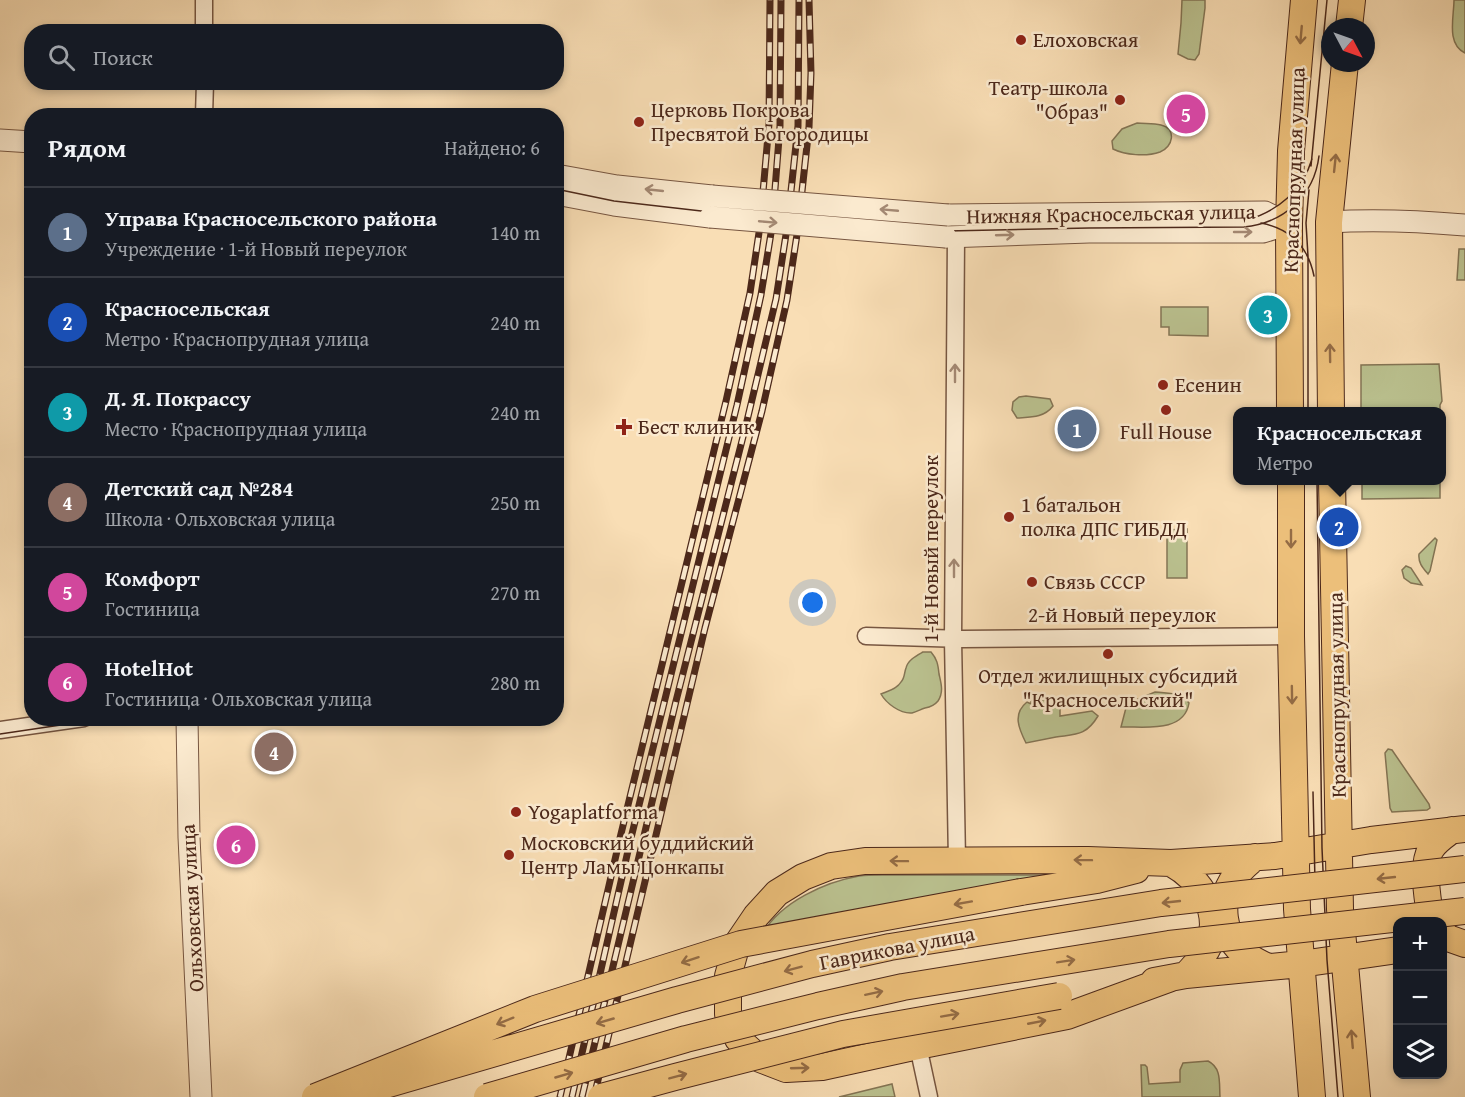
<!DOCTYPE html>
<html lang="ru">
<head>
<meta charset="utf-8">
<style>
	body { margin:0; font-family:"Gentium Book Plus",serif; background:#20242c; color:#f1f3f6 }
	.controls { position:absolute; right:18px; bottom:18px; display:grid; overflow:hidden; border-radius:12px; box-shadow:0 3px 9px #0003 }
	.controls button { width:54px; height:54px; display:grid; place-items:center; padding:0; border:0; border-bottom:2px solid #363941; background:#171b24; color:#f1f3f6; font:30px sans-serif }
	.compass { position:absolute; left:1321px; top:18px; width:54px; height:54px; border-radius:50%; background:#171b24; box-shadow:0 3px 9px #0003; rotate:131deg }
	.you { position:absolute; left:813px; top:603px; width:21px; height:21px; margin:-15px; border:4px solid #fff; border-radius:50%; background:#1a73e8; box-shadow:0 0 0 9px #1a73e833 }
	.badge { display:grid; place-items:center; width:39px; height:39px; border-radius:50%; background:#b45309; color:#fff; font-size:20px; font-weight:700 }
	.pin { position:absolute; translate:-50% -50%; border:3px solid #fff; box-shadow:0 2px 6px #0006 }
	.popup { position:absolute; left:1233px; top:407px; width:213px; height:78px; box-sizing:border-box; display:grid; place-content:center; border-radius:12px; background:#171b24; filter:drop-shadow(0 2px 4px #0005); font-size:20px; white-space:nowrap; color:#9ea1a6 }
	.popup b { font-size:22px; color:#f1f3f6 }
	.popup::after { content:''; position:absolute; left:50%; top:100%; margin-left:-12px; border:12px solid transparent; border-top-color:#171b24 }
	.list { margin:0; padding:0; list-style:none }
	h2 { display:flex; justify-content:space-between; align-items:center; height:78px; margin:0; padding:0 24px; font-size:26px }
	h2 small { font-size:20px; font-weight:400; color:#9ea1a6 }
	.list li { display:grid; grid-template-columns:39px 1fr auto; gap:18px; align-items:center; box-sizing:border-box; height:90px; padding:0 24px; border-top:2px solid #363941 }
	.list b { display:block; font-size:22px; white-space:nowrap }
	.list p { margin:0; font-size:20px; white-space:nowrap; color:#9ea1a6 }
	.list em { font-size:20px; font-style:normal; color:#9ea1a6 }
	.icon { flex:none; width:33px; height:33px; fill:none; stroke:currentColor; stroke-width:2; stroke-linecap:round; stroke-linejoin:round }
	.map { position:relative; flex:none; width:1465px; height:1097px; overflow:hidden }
	.search { position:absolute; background:#171b24; box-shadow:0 3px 9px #0003; left:24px; top:24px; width:540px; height:66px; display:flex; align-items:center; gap:15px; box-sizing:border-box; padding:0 21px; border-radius:24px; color:#9ea1a6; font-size:22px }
	.panel { position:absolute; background:#171b24; box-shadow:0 3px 9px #0003; left:24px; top:108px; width:540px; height:618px; border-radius:24px }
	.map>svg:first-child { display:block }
	.green { fill:#bbc290; stroke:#847555; stroke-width:1.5 }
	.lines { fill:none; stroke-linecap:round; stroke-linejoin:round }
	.minor-casing { stroke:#775641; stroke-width:19 }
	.tertiary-casing { stroke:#775641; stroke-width:23 }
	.primary-casing { stroke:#4c281a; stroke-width:28 }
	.minor { stroke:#fbeacf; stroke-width:16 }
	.tertiary { stroke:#fbeacf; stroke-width:21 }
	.primary { stroke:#ecbf7a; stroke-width:26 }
	.tram { stroke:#4c281a; stroke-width:1.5 }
	.rail-casing { stroke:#4c281a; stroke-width:7 }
	.rail { stroke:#fbeacf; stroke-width:4.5; stroke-dasharray:14; stroke-linecap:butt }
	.tertiary-bridge-casing { stroke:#775641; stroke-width:23; stroke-linecap:butt }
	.primary-bridge-casing { stroke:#4c281a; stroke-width:28; stroke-linecap:butt }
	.tertiary-bridge { stroke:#fbeacf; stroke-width:21 }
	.primary-bridge { stroke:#ecbf7a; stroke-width:26 }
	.oneway { stroke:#946c45 }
	.oneway2 { stroke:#a48974 }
	.poi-dot { fill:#8f2418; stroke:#fbeacf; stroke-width:2 }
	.labels { text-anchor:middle; stroke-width:5; stroke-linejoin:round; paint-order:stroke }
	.poi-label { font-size:21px; fill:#4c281a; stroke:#fbeacf; text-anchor:start }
	.street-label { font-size:21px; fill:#4c281a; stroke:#fbeacf }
</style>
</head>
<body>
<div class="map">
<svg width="1465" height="1097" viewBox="0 0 1465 1097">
	<rect width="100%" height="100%" fill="#f9deb5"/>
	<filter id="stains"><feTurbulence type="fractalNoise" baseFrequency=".00333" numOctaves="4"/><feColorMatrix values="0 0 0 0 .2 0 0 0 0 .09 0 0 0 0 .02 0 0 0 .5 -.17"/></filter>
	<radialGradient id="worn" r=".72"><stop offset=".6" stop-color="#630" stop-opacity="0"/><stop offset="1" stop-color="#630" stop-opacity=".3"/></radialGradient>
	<!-- green -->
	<path class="green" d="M1182,0h23v8l-6,46 -4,6 -7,-1 -10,-5 3,-31z
		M1454,0h11v53c-19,-9 -11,-36 -11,-53z
		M1137,123c7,1 16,0 24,2 16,4 12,22 -1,27 -14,5 -35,3 -47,-3l-1,-8 10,-12z
		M1459,249h6v31h-8z
		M1161,307h47v29l-39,-1v-8h-8z
		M1439,364l3,37 -2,4v6h-79v-46z
		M1026,396l24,3 3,7c-9,12 -23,11 -36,12l-5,-8 1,-8 6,-5z
		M1362,481h78v17l-78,1z
		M1187,529v49h-20v-48z
		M1435,538l2,2 -7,31 -2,3c-5,-6 -10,-11 -9,-20z
		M1406,566l5,2 11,17 -11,-2 -7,-5 -2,-8z
		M923,652h8c6,7 7,12 8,22 2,9 5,18 -1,27 -4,5 -8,6 -13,7 -4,1 -8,4 -13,5 -12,1 -26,-10 -31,-19 7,-3 16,-5 20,-12 4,-4 3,-9 5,-14 2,-8 10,-12 17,-16z
		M1155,692c12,1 26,1 34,11 -5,31 -47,23 -68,24l7,-27h8z
		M1031,700h29v16l32,-5 6,5c-12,20 -22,18 -42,21 -10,2 -20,4 -30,6 -7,-14 -14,-29 1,-41l4,2z
		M1388,749l4,1 37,54 1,4 -3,2 -35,2 -2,-4 -5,-55z
		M933,875h162l-332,58c18,-31 62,-51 96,-57 8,-1 16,-1 24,-1 16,0 33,0 50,0z
		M1208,1061c14,7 11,22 12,36h-78l-1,-32h4l2,2 2,17 31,-2v-12l3,-7z
		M892,1084l3,13h-56z"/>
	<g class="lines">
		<defs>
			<path id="minor" d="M204,32v-32
				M204,116l1,-34
				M956,237l-3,402 4,222
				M866,636l97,3 328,-3
				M0,730l84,-12
				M918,1046l11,51"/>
			<path id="tertiary" d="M0,140l32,2
				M556,175l61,11 95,10
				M556,194l58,11 96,12
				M948,215l317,-3 24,12
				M1329,222c46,-3 90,-1 136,3
				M946,237l143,-5h174l26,-8
				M187,718l2,119 12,260"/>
			<path id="primary" d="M1349,27l3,-27
				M1290,412l-1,-188 2,-73 13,-151
				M1331,412l-2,-190 16,-159
				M1291,480v156l6,273 15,188
				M1332,480l8,429 17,188
				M1255,857c-8,7 -17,14 -23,24 -13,21 -9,54 9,70 7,7 17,11 25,15
				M1171,863c30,17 51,48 38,82 -5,12 -15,21 -23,30
				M1021,892l76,-12 39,-10
				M1433,922l-3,-6c-2,-18 -9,-50 1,-67 5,-8 13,-13 21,-19
				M1442,932l6,6 17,6
				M1171,978l-104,38 -149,30 -96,21 -36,2 -26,-10 -22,-20 -10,-25v-38l9,-32 19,-28 21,-23 26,-16 28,-11 34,-5 223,-1 83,3 104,-7 96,-16 94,-11
				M1154,981l32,-6 115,-11 97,-14"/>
		</defs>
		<!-- minor casing -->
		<use href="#minor" class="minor-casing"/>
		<!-- tertiary casing -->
		<use href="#tertiary" class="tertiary-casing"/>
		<!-- primary casing -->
		<use href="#primary" class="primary-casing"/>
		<!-- minor -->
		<use href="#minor" class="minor"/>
		<!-- tertiary -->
		<use href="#tertiary" class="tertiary"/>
		<!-- primary -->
		<use href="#primary" class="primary"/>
		<!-- tram -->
		<path class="tram" d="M1311,166l16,-166
			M556,189l58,12 96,11 237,19 142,-3 155,-1c40,-4 70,-31 75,-71
			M1247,220c31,-9 56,-30 65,-61
			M1261,223c30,6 47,23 53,53
			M1308,412v-156l-2,-33 3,-33
			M1317,480l5,368 5,112 11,137
			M0,734l108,-16
			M1313,792l2,90"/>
		<defs>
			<path id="rail" d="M560,1097l60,-259 106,-437 24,-108 10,-67 9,-102 1,-124
				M572,1097l58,-255 107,-437 24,-110 11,-68 8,-101 1,-126
				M582,1097l94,-396 70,-276 30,-126 11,-71 11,-102 1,-126
				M594,1097l111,-469 57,-217 25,-111 11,-72 11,-101 2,-54 -2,-73"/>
		</defs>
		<!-- rail casing -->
		<use href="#rail" class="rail-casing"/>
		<!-- rail -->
		<use href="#rail" class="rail"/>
		<defs>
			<path id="tertiary-bridge" d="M712,196l236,19
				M710,217l236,20"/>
			<path id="primary-bridge" d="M315,1097l220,-88 206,-65 280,-52
				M344,1097l333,-97 135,-36 78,-17 271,-44 304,-34
				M487,1097l199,-58 132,-33 85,-19 266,-43 296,-33
				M601,1097l74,-20 168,-43 216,-38"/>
		</defs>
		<!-- tertiary-bridge casing -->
		<use href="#tertiary-bridge" class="tertiary-bridge-casing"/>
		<!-- primary-bridge casing -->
		<use href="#primary-bridge" class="primary-bridge-casing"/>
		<!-- tertiary-bridge -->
		<use href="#tertiary-bridge" class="tertiary-bridge"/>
		<!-- primary-bridge -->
		<use href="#primary-bridge" class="primary-bridge"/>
	</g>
	<!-- one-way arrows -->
	<defs><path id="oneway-shaft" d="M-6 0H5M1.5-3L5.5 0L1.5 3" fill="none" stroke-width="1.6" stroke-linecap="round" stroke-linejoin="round" transform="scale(1.5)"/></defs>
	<g class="oneway">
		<use href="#oneway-shaft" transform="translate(1301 35) rotate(95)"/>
		<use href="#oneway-shaft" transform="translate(1335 163) rotate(-84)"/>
		<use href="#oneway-shaft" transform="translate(1330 353) rotate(-91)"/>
		<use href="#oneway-shaft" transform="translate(1291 539) rotate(90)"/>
		<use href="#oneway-shaft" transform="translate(1292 695) rotate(89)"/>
		<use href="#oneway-shaft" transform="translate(1083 860) rotate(-179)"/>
		<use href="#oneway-shaft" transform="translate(899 861) rotate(-179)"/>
		<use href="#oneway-shaft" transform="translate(1386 878) rotate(174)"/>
		<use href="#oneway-shaft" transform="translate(1171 902) rotate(174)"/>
		<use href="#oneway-shaft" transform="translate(963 903) rotate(170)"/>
		<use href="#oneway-shaft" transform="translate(690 960) rotate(162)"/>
		<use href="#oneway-shaft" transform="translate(1066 961) rotate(-9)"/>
		<use href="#oneway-shaft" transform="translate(793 969) rotate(165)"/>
		<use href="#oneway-shaft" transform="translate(874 993) rotate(-12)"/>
		<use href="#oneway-shaft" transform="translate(950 1015) rotate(-10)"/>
		<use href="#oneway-shaft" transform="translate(505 1021) rotate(158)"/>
		<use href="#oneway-shaft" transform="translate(605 1021) rotate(164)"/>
		<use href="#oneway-shaft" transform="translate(1037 1022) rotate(-11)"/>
		<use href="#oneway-shaft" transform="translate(1352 1039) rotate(-95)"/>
		<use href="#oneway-shaft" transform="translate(800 1068) rotate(-2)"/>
		<use href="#oneway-shaft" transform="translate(564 1075) rotate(-16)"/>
		<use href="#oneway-shaft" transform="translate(678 1076) rotate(-15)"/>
	</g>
	<g class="oneway2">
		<use href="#oneway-shaft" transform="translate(654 190) rotate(-174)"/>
		<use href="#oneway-shaft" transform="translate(889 210) rotate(-175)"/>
		<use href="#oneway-shaft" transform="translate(768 222) rotate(5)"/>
		<use href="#oneway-shaft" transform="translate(1243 232)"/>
		<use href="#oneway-shaft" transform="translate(1005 235) rotate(-2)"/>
		<use href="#oneway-shaft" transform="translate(955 373) rotate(-90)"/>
		<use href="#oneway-shaft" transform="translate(954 568) rotate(-90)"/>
	</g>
	<!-- markers -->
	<g class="poi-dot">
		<circle cx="1021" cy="40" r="6"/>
		<circle cx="1120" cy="100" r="6"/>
		<circle cx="639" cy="122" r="6"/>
		<circle cx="1163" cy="385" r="6"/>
		<circle cx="1166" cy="410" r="6"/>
		<path d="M621 418h6v6h6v6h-6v6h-6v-6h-6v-6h6z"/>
		<circle cx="1009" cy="517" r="6"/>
		<circle cx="1032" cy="582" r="6"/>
		<circle cx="1108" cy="654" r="6"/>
		<circle cx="516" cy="812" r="6"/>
		<circle cx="509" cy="855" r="6"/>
	</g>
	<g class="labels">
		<!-- poi labels -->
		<g class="poi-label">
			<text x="1033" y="47">Елоховская</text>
			<text x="1108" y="95" text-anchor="end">Театр-школа<tspan x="1108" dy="24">"Образ"</tspan></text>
			<text x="651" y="117">Церковь Покрова<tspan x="651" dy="24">Пресвятой Богородицы</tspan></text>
			<text x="1175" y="392">Есенин</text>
			<text x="638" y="434">Бест клиник</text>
			<text x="1166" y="439" text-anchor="middle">Full House</text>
			<text x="1021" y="512">1 батальон<tspan x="1021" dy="24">полка ДПС ГИБДД</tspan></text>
			<text x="1044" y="589">Связь СССР</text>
			<text x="1108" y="683" text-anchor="middle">Отдел жилищных субсидий<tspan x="1108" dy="24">"Красносельский"</tspan></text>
			<text x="528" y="819">Yogaplatforma</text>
			<text x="521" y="850">Московский буддийский<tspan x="521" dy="24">Центр Ламы Цонкапы</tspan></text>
		</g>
		<!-- street labels -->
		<g class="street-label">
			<text transform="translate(1294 170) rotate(-88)" y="7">Краснопрудная улица</text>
			<text transform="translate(1111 214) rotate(-1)" y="7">Нижняя Красносельская улица</text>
			<text transform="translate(931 549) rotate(-90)" y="7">1-й Новый переулок</text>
			<text x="1122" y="622">2-й Новый переулок</text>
			<text transform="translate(1337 695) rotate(-91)" y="7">Краснопрудная улица</text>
			<text transform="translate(192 908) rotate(-93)" y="7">Ольховская улица</text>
			<text transform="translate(897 948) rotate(-11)" y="7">Гаврикова улица</text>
		</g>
	</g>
	<rect width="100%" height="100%" filter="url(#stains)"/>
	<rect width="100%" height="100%" fill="url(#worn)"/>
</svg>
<div class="controls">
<button>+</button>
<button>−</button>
<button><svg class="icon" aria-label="layers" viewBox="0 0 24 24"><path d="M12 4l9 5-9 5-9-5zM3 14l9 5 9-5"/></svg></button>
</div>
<svg class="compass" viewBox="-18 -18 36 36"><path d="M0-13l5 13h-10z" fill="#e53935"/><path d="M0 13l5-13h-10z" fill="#9ea1a6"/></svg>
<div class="you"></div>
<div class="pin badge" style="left:1077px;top:429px;background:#5c6f8a">1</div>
<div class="pin badge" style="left:1339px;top:527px;background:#1a4fb4">2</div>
<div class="popup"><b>Красносельская</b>Метро</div>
<div class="pin badge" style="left:1268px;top:315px;background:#0f9aa8">3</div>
<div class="pin badge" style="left:274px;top:752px;background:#8d6e63">4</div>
<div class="pin badge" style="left:1186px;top:114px;background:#d1479c">5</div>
<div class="pin badge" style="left:236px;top:845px;background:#d1479c">6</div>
<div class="search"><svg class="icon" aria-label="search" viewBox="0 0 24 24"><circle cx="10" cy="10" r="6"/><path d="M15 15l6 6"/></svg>Поиск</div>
<section class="panel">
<h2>Рядом<small>Найдено: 6</small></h2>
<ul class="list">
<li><span class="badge" style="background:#5c6f8a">1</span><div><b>Управа Красносельского района</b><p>Учреждение · 1-й Новый переулок</p></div><em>140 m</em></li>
<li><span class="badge" style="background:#1a4fb4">2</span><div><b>Красносельская</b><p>Метро · Краснопрудная улица</p></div><em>240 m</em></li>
<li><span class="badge" style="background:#0f9aa8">3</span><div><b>Д. Я. Покрассу</b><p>Место · Краснопрудная улица</p></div><em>240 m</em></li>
<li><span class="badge" style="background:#8d6e63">4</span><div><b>Детский сад №284</b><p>Школа · Ольховская улица</p></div><em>250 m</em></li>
<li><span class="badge" style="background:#d1479c">5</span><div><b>Комфорт</b><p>Гостиница</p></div><em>270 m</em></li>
<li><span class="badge" style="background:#d1479c">6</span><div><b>HotelHot</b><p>Гостиница · Ольховская улица</p></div><em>280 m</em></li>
</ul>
</section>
</div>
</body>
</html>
